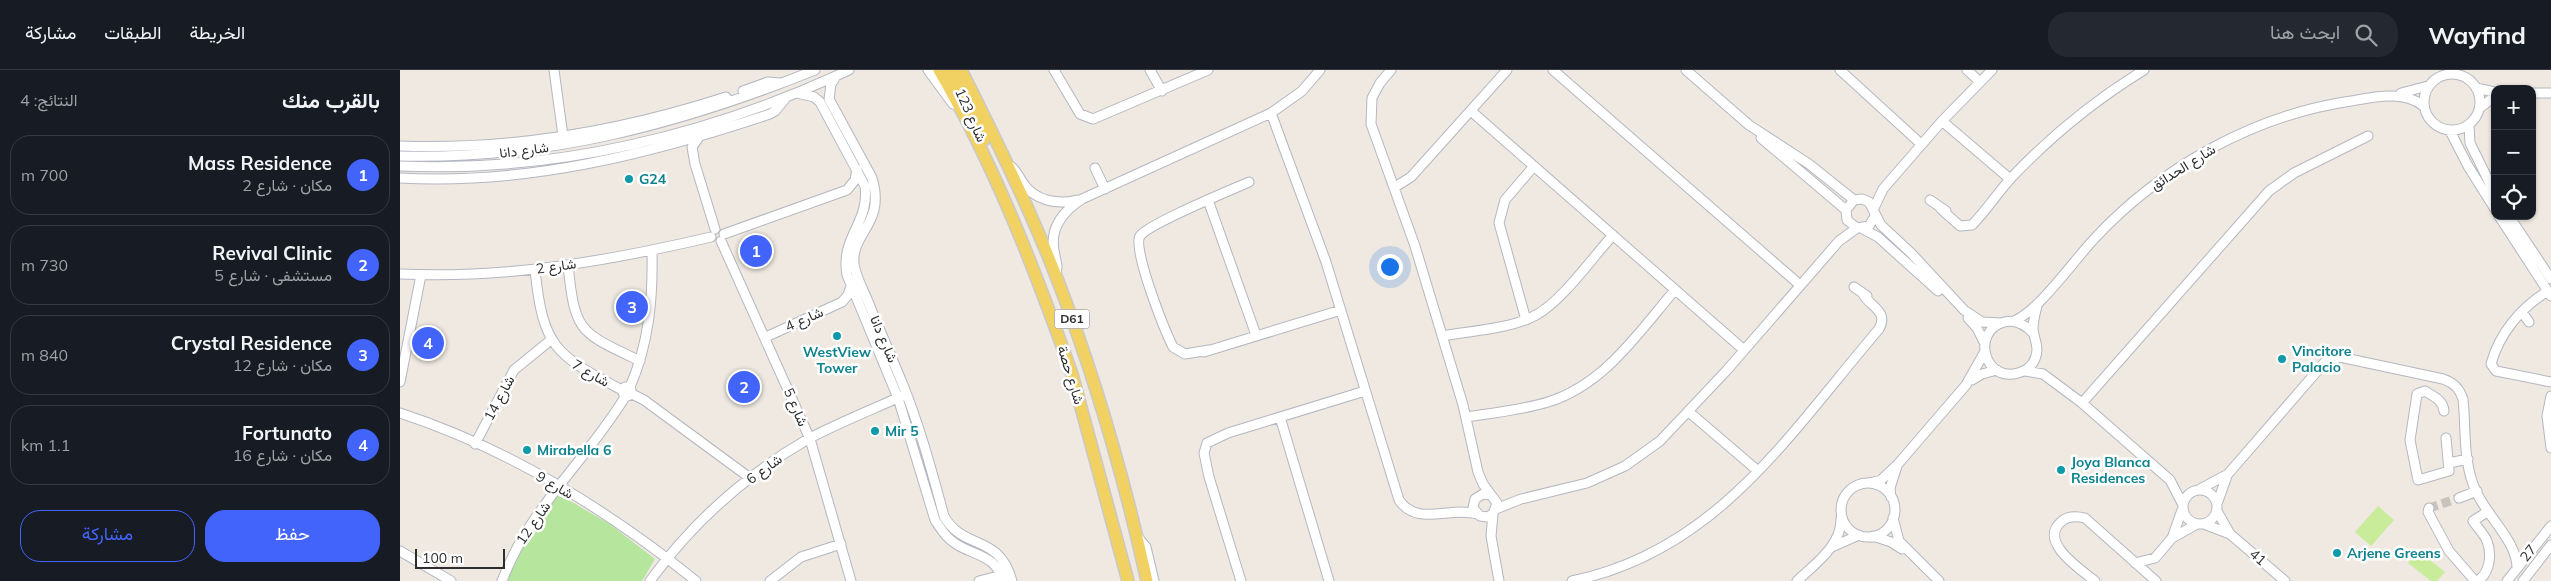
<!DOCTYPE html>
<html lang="ar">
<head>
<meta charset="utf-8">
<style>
	body { margin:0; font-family:Mulish,Vazirmatn,sans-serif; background:#242831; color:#f1f3f6; direction:rtl }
	.controls { position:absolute; right:15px; top:15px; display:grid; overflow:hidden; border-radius:10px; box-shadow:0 1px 4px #0004 }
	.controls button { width:45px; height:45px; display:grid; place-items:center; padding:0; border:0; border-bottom:1px solid #363941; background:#171b24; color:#f1f3f6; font:25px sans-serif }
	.scale { position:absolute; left:15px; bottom:12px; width:90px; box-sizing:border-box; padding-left:5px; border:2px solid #2e2e2e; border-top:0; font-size:14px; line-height:18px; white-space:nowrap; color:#2e2e2e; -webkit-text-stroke:4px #fff; paint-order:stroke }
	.you { position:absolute; left:989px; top:196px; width:18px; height:18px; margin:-12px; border:4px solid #fff; border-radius:50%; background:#1a73e8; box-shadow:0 0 0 8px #1a73e833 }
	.badge { display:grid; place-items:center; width:32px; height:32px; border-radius:50%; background:#4264fb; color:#fff; font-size:16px; font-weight:700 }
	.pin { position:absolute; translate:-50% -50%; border:2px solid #fff; box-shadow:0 1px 5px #0006 }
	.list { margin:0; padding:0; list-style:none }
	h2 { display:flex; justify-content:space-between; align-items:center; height:65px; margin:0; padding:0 20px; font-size:21px }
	h2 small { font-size:16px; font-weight:400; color:#9ea1a6 }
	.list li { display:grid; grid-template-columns:32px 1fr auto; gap:15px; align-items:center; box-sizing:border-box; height:80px; margin:0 10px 10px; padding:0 10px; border:1px solid #363941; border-radius:20px }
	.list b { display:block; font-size:19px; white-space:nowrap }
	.list p { margin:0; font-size:16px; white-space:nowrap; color:#9ea1a6 }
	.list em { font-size:16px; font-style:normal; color:#9ea1a6 }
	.actions { display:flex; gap:10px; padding:15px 20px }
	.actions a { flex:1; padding:11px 0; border:1px solid #4264fb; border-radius:20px; text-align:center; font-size:18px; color:#4264fb }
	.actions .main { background:#4264fb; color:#fff }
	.icon { flex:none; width:28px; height:28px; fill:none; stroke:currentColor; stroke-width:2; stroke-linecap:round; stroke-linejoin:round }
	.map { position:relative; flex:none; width:2151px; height:511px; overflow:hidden; direction:ltr }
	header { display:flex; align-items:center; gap:30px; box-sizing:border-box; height:70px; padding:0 25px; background:#171b24; border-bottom:1px solid #363941 }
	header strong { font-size:24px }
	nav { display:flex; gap:28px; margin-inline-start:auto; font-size:18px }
	.search { width:350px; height:45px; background:#242831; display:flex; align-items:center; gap:12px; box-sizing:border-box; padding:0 18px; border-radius:20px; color:#9ea1a6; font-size:19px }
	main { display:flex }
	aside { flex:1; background:#171b24 }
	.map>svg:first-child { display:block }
	.green { fill:#b6e59e }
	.pitch { fill:#c9ec9a }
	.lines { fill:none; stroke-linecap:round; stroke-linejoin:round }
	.minor-tunnel { stroke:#c8c4bd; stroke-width:9; stroke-dasharray:9 4.5; stroke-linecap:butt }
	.minor-casing { stroke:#b4b7c1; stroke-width:11 }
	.major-casing { stroke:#c9c9c9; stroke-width:14 }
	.minor { stroke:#fff; stroke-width:9 }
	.major { stroke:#f2d163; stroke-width:11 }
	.culture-dot { fill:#0f9aa8; stroke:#fff; stroke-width:2 }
	.labels { text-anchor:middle; stroke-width:5; stroke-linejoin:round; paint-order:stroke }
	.shield { fill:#fff; stroke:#6d6d6d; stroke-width:1 }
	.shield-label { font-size:12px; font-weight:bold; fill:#2e2e2e }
	.street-label { font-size:14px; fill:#2e2e2e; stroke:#fff }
	.culture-label { font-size:14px; font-weight:bold; fill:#0d838f; stroke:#fff; text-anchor:start }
</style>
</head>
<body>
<header>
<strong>Wayfind</strong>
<div class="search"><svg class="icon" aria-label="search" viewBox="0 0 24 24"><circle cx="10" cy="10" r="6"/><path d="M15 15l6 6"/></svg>ابحث هنا</div>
<nav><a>الخريطة</a><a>الطبقات</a><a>مشاركة</a></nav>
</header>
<main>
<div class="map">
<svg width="2151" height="511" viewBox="0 0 2151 511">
	<rect width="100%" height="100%" fill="#efe9e1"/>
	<!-- green -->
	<path class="green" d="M155,422l56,33 44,34 -13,22h-135l3,-13z"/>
	<!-- pitch -->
	<path class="pitch" d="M1978,436l16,14 -23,26 -16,-14z
		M2019,481l26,21 -8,9h-6l-23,-18z"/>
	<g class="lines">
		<!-- minor-tunnel -->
		<path class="minor-tunnel" d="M2029,438l30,-10"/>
		<defs>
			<path id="minor" d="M154,0l9,66
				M528,0l25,34
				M654,0l26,44 13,5 115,-49
				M750,0l12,21
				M991,0l-11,13 -8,15 -1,26 44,122 48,159 15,67 5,12 14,19 -4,11 -6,3 -7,-1 -7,-8 2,-9 8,-5 8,1
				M1153,0l247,215
				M1286,0l63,55 60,39 45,36
				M1440,0l81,74
				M1567,0l12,11
				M2024 32a28 28 0 1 1 56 0a28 28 0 1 1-56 0Z
				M436,6l-5,8 -2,15 43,79c14,46 -21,54 -18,86 2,14 10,27 15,40 11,27 23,54 34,81 17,42 29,87 41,131 19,35 55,17 68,65
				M2076,18l19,4
				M343,21l25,-9 12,1
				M397,23l17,4 6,5 45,84c5,37 -25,51 -18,89l51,123 37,122c6,9 11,18 21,24 19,12 40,11 47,37
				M2001,23l27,-7
				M2132,23h19
				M2080,38l15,-12
				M1071,41l273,239
				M871,43l55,149 73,238c18,27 51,6 78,14
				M1542,51l68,58
				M2069,55l1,18 25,51
				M2050,61l18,35 27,43
				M299,67l-7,10 3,17 20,65
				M1361,68l85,72
				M0,76c110,4 221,-15 326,-49
				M0,86c146,4 281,-32 415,-86
				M609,95c8,5 9,11 14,18 12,18 35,22 54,17
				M0,96c154,7 310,-31 449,-96
				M695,98l10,21
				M0,108c128,7 250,-24 370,-64l5,-3 10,-12
				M995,117l16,-10 96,-107
				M808,130l48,135
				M1530,130l16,11
				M1474,138l9,-19 59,-68 50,-51
				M1541,139l19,17 12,-1c15,-15 26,-33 40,-48 40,-42 83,-77 132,-107
				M1475,146l-6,10 -12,2 -10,-8 -1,-10 8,-10 8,-1 7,3 12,23 30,28 53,57 18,12 19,1
				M2099,146l52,80
				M2109,146l42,63
				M1461,158l17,9 60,54
				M324,164l123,-44 8,-10 2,-11
				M321,171l89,198 41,142
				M168,195c7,69 12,67 72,96
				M135,200c8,77 20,85 87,120
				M0,204c105,5 209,-13 311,-37
				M655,204c4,-7 1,-11 0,-19 -7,-25 7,-43 27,-56l189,-86 31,-22 18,-21
				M1454,217l13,9
				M2148,221c-27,16 -49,43 -57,73l5,7 55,11
				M2122,242l7,10
				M1568,248l9,10 7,14
				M1126,250l-27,-97 6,-23 29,-34
				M1614,251c25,-10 60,-61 81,-83 66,-71 160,-123 256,-137 22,-4 54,-11 72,5
				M1634,264c-8,-9 -18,-15 -30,-12 -34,10 -19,61 14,51 8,-2 14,-7 17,-14 5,-12 -1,-19 -2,-30 0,-8 2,-15 4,-23
				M1042,266c28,-5 69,-7 94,-21 25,-13 57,-58 77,-80
				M366,267l76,-35 6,-7 3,-9
				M809,280l-24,4 -12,-7c-8,-16 -41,-98 -33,-111 8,-12 91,-46 109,-54
				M804,282l137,-42
				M1625,301l18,3 39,29 88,77 12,23
				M1572,310l10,-6 15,-4
				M0,312l21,-107
				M230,317c19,-44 23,-88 22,-136
				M232,324l-2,-7h-5l-3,3 3,7 7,-3 12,6 106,78
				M2151,326l-4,20 4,32
				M1682,333l187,-212 25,-18 74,-37
				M2044,341c-1,-11 -10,-14 -19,-20l-8,3 -7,46 8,40 31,-9 -3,-33
				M1289,342l69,59
				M0,343c107,35 209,98 296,168
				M880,347l49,164
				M1066,347c27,-4 56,-7 82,-15 56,-17 90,-69 127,-112
				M75,374l39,-74 38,-31
				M2049,393l19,-4
				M1469,413l12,-3 17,-16 68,-79 18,-32
				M1441 440a27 27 0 1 1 54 0a27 27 0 1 1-54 0Z
				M1800,419l28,-15 91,-105 5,-6 16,-6 103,22c11,4 16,9 20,20 3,28 0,57 10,85 10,30 44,55 44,84
				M1783 437a17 17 0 1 1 34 0a17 17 0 1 1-34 0Z
				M1491,427l-1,-9 7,-22
				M2059,428l18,-7
				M1817,434l10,-28
				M2029,438l-1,4 21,39 26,30
				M1096,439l25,-10 66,-16 38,-17 35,-25 67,-71 112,-129 18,-13
				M1817,441l13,23 55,47
				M1093,444l-2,22 8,45
				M1493,448l6,23 40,40
				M1804,454l26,10
				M737,466l9,11 8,34
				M1473,466l18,6 11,7
				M1772,468l10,-28
				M1432,477l27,-12
				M0,481l51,30
				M1735,493l20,-5 17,-20 25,-14
				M102,511c26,-71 84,-120 123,-184
				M250,511c42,-58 96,-106 158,-142 30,-16 63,-29 94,-43
				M370,511l31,-24 40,-13
				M579,511l27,-7
				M841,511l-32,-104 -5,-24 3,-10 21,-10 137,-42
				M1172,511c145,-30 217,-147 307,-252 10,-18 -9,-22 -16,-35
				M1397,511c18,-17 45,-36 44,-63
				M1695,511c-15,-12 -58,-40 -33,-60 7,-6 15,-5 23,-3l71,63
				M2077,511c13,-7 15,-27 10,-40 -3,-7 -10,-14 -14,-20l14,-9
				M2107,511l44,-55
				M2123,511l28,-36"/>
			<path id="major" d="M539,0c56,96 96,200 133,304l56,207
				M550,0l29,55 5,15
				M561,0c34,67 68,136 95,206 39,100 68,201 91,305"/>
		</defs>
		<!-- minor casing -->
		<use href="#minor" class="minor-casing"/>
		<!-- major casing -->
		<use href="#major" class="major-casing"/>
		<!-- minor -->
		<use href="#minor" class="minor"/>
		<!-- major -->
		<use href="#major" class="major"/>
	</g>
	<!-- markers -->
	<g class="culture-dot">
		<circle cx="229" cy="109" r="5"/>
		<circle cx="437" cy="266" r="5"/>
		<circle cx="1882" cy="289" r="5"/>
		<circle cx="475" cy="361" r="5"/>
		<circle cx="127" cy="380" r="5"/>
		<circle cx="1661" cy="400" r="5"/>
		<circle cx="1937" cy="483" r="5"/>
	</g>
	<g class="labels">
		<!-- shield labels -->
		<rect class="shield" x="654.5" y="239.5" width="35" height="19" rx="4"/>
		<g class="shield-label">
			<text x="672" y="253">D61</text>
		</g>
		<!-- street labels -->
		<g class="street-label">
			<text transform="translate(571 45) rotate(66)" y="5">شارع 123</text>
			<text transform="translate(124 80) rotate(-7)" y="5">شارع دانا</text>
			<text transform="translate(1783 97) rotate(-32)" y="5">شارع الحدائق</text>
			<text transform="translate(156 196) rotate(-8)" y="5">شارع 2</text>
			<text transform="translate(404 249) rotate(-24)" y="5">شارع 4</text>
			<text transform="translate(484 269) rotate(67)" y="5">شارع دانا</text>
			<text transform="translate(191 303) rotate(30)" y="5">شارع 7</text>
			<text transform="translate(671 305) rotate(73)" y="5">شارع حصة</text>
			<text transform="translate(99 328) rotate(-62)" y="5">شارع 14</text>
			<text transform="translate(396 337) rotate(67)" y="5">شارع 5</text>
			<text transform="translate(364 399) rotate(-36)" y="5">شارع 6</text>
			<text transform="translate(155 415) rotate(30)" y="5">شارع 9</text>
			<text transform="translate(133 453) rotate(-55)" y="5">شارع 12</text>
			<text transform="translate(2128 483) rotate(-52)" y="5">27</text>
			<text transform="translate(1858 487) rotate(41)" y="5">41</text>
		</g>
		<!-- culture labels -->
		<g class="culture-label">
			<text x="239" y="114">G24</text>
			<text x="1892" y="286">Vincitore<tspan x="1892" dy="16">Palacio</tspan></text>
			<text x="437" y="287" text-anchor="middle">WestView<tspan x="437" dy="16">Tower</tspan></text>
			<text x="485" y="366">Mir 5</text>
			<text x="137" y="385">Mirabella 6</text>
			<text x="1671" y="397">Joya Blanca<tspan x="1671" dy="16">Residences</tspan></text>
			<text x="1947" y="488">Arjene Greens</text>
		</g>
	</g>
</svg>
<div class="controls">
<button>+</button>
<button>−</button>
<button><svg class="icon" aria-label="locate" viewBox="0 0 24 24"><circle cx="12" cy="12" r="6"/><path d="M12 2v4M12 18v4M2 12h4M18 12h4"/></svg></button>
</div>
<div class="scale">100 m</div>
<div class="you"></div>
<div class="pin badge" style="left:356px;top:181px">1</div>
<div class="pin badge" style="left:344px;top:317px">2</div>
<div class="pin badge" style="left:232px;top:237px">3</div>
<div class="pin badge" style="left:28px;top:273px">4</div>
</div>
<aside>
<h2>بالقرب منك<small>النتائج: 4</small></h2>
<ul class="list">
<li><span class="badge">1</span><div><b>Mass Residence</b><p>مكان · شارع 2</p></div><em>700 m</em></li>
<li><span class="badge">2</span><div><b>Revival Clinic</b><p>مستشفى · شارع 5</p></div><em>730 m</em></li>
<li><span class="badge">3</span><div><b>Crystal Residence</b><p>مكان · شارع 12</p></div><em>840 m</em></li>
<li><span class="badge">4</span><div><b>Fortunato</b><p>مكان · شارع 16</p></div><em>1.1 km</em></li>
</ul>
<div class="actions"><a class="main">حفظ</a><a>مشاركة</a></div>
</aside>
</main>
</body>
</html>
